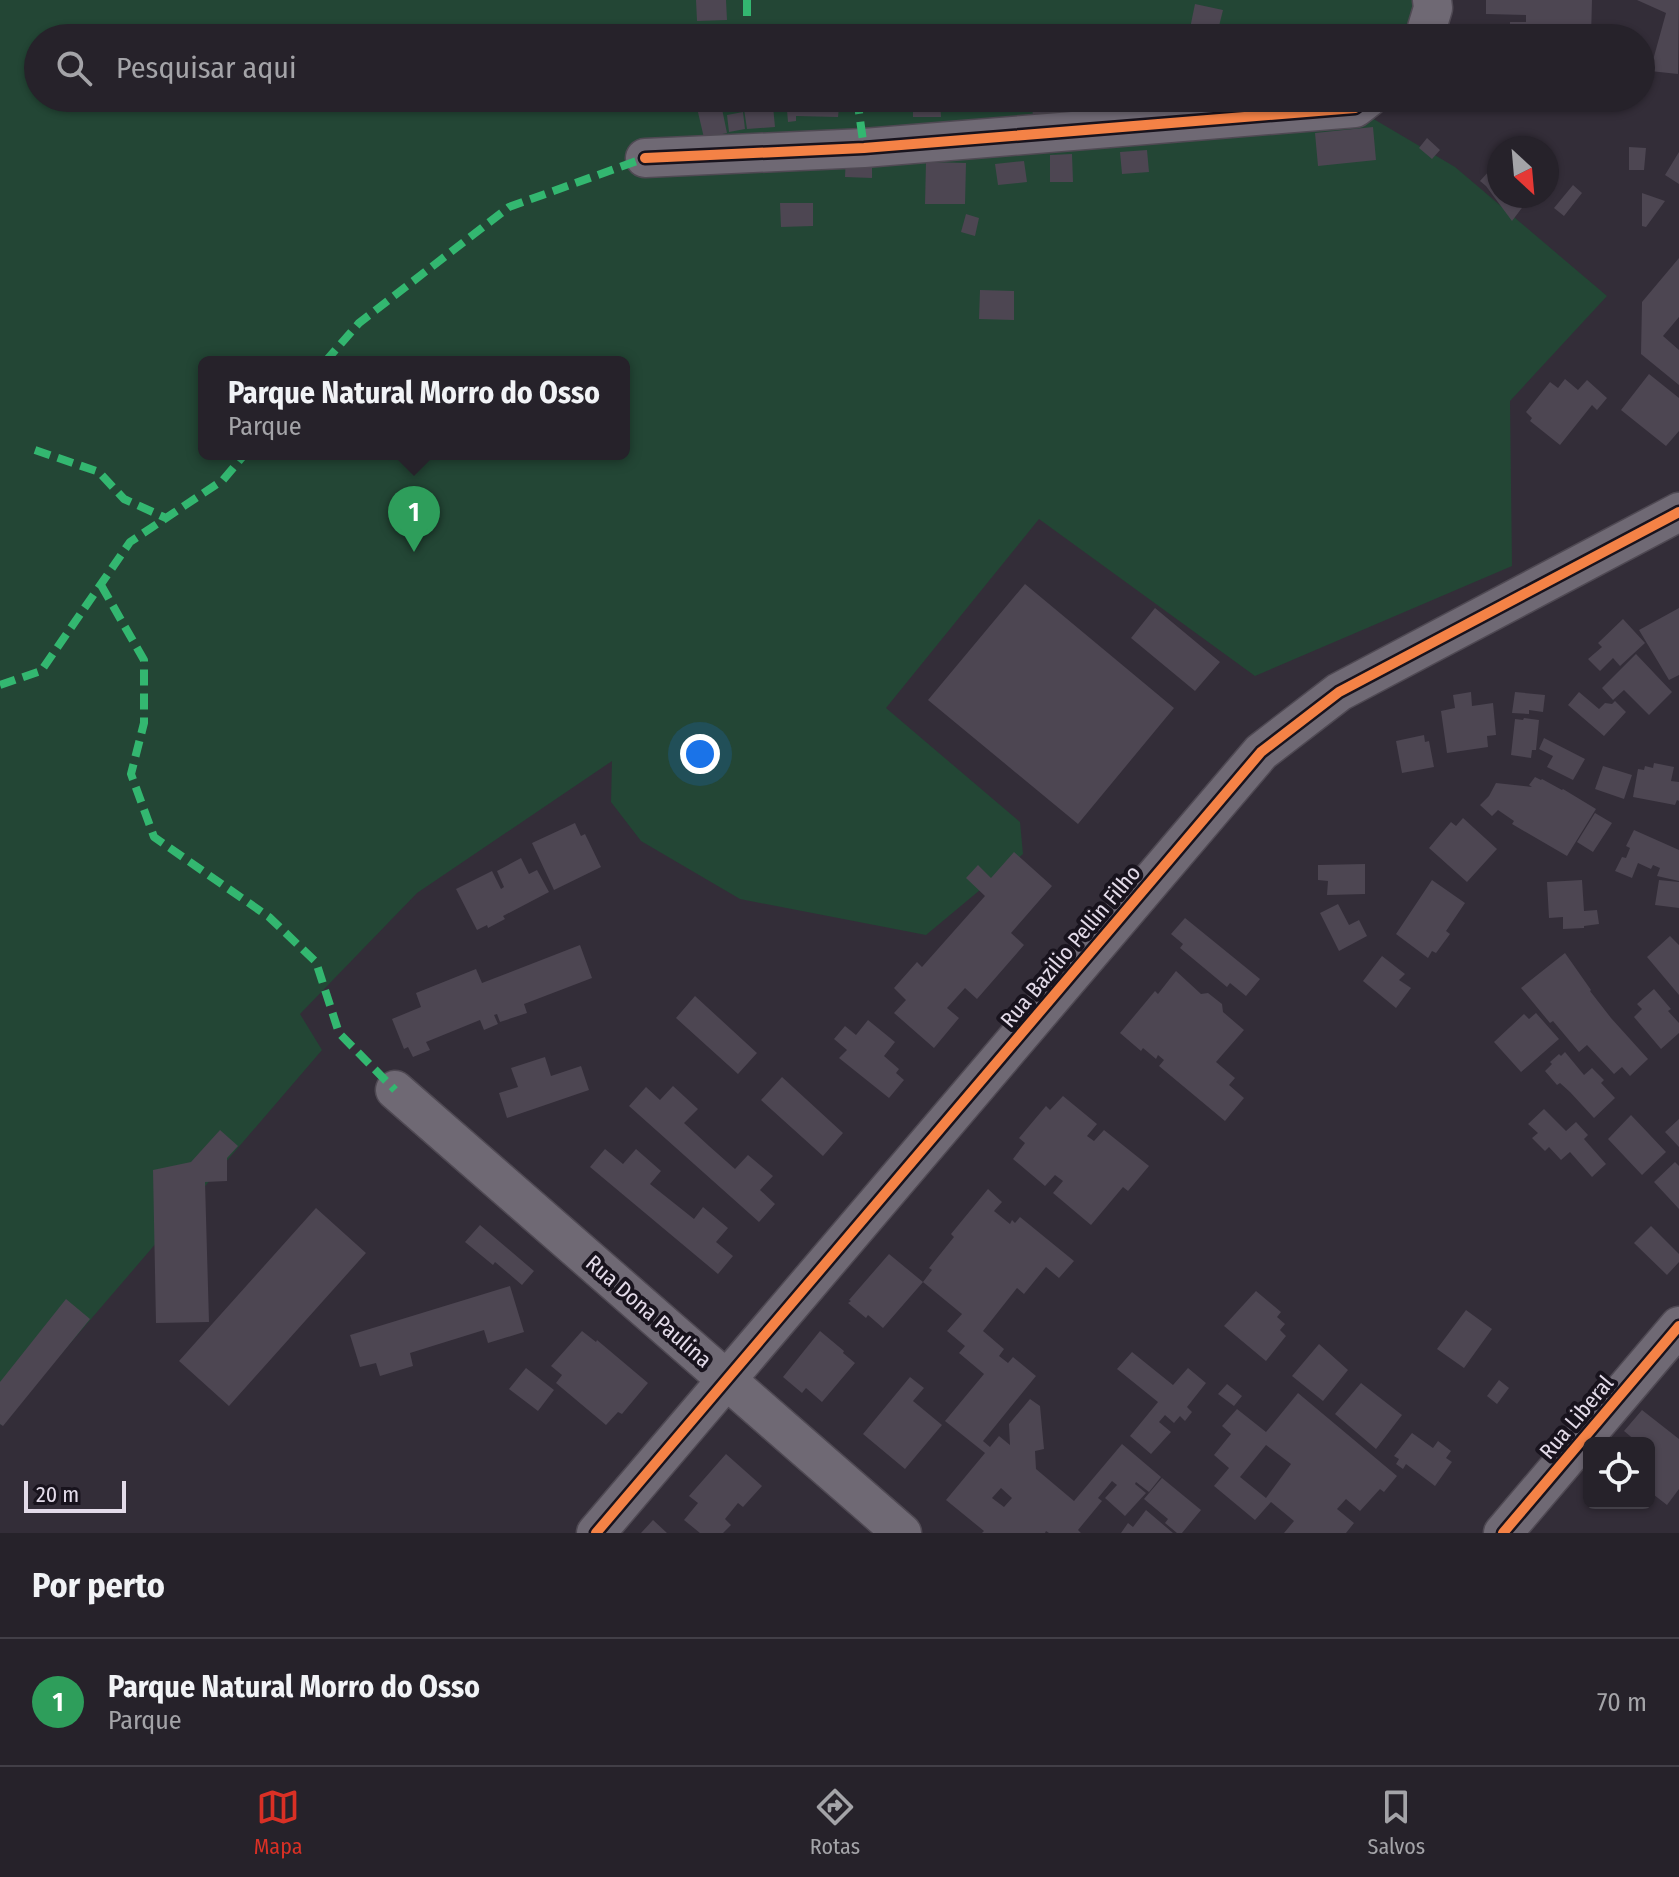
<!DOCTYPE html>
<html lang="pt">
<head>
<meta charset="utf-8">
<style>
	body { margin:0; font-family:"Fira Sans Condensed",sans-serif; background:#322f36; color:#f1f3f6 }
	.controls { position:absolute; right:24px; bottom:24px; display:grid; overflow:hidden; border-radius:12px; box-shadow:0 2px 6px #0004 }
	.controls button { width:72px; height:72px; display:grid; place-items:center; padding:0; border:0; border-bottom:2px solid #423f47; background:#26222a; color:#f1f3f6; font:40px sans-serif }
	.compass { position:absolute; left:1487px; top:136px; width:72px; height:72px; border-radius:50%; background:#26222a; box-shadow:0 2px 6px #0004; rotate:154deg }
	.scale { position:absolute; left:24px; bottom:20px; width:102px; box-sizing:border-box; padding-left:8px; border:4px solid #e3dbe9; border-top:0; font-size:22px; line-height:28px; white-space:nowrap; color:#e3dbe9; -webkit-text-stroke:6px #18131d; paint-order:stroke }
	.you { position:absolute; left:700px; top:754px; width:28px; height:28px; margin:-20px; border:6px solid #fff; border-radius:50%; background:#1a73e8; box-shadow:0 0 0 12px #1a73e833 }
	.badge { display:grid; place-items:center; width:52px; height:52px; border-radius:50%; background:#d93025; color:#fff; font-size:26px; font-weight:700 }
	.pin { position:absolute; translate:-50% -66px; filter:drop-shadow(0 2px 4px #0008) }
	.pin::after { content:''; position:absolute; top:42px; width:28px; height:24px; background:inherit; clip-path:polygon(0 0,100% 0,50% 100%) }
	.popup { position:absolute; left:198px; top:356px; width:432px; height:104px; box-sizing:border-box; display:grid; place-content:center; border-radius:12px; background:#26222a; filter:drop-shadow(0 2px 6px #0005); font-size:26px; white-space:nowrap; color:#a4a4a8 }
	.popup b { font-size:30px; color:#f1f3f6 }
	.popup::after { content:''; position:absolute; left:50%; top:100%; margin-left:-16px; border:16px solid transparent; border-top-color:#26222a }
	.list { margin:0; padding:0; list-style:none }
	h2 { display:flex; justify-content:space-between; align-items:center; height:104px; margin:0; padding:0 32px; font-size:34px }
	h2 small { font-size:26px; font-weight:400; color:#a4a4a8 }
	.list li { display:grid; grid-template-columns:52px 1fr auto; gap:24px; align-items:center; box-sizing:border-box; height:128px; padding:0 32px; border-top:2px solid #423f47 }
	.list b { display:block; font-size:30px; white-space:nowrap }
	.list p { margin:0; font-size:26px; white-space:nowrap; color:#a4a4a8 }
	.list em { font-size:26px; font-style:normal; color:#a4a4a8 }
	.icon { flex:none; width:44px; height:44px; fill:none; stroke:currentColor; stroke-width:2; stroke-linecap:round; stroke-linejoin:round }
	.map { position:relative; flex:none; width:1679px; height:1533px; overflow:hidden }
	.search { position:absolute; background:#26222a; box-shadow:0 2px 6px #0004; left:24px; right:24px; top:24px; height:88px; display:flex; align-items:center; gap:20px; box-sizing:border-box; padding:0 28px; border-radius:44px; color:#a4a4a8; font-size:30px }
	.sheet { height:232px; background:#26222a }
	nav { display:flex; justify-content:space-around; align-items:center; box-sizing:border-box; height:112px; border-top:2px solid #423f47; background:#26222a; font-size:22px; color:#a4a4a8 }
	nav a { display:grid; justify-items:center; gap:4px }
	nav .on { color:#d93025 }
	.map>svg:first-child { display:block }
	.green { fill:#234635; fill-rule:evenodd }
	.building { fill:#4d4652; fill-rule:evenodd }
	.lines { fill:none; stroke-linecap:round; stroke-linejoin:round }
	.minor-casing { stroke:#4f4953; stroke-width:41 }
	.minor { stroke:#6f6974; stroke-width:38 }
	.quiet { stroke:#33b770; stroke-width:8; stroke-dasharray:16 8; stroke-linecap:butt }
	.cycleway-casing { stroke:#18131d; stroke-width:15 }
	.cycleway { stroke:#f48246; stroke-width:10 }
	.labels { text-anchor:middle; stroke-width:8; stroke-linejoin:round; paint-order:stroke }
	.street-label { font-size:22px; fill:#e3dbe9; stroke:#18131d }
</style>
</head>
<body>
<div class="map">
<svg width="1679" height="1533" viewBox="0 0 1679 1533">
	<rect width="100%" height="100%" fill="#332d38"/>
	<!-- green -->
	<path class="green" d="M0,0h1424v4l-23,34h-1363v60h1323l-6,10 100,59 152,129 -97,105 2,165 -257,110 -216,-157 -153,189 134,114 3,32 -97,81 -186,-36 -99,-58 -30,-39 1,-41 -195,132 -117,121 22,36 -322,375zM204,362h420v92h-420z"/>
	<!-- building -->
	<path class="building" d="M696,0h30l1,20 -30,1z
		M1486,0h106l-1,38h-81v-16h16v-7l-40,-1z
		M1637,0h42l-1,74 -28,-3 16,-58z
		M1195,4l28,6 -7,28h-28z
		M1229,27l43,4 -1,7h-43z
		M786,98h54l-2,19 -42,-1v5l-8,1z
		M913,98h27l1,19h-28z
		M1044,98l1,5 30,-2 1,16 -42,7 -3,-25z
		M721,104l6,29 -23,5 -7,-30z
		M773,106l2,21 -28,2 -3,-20z
		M743,112l2,17 -16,3 -2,-17z
		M1373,127l3,33 -58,6 -3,-33z
		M1427,138l13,12 -8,9 -13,-11z
		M1629,147l17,1 -2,22h-15z
		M1147,150l2,22 -27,2 -2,-22z
		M1679,152v32l-14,-9z
		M1072,154l1,28h-23v-27z
		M846,155l26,1v22l-27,-1z
		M1499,160v36h32l-19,25 -26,-35 -6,-5z
		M1024,161l3,21 -29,3 -3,-21z
		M926,162l40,1 -1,41h-40z
		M1573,185l9,8 -18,23 -10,-8z
		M1642,193l23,8 -19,26 -4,-1z
		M780,203h33v23l-32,1z
		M966,214l13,4 -4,18 -14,-4z
		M1679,258v59l-16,19 16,14v35l-38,-31 1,-52z
		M980,290l34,1v29l-35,-1z
		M1649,374l30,24v33l-13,15 -45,-36z
		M1565,379l13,11 9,-10 20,18 -10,12 -5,-5 -32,40 -30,-24 2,-3 -6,-6 24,-30 8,6z
		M1025,584l149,124 -96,116 -150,-124z
		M1155,608l65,54 -25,29 -64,-53z
		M1679,608v67l-10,5 -30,-50z
		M1623,619l22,24 -25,23 -7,-8 -13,13 -12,-12 14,-12 -4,-4z
		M1636,654l36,38 -23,23 -25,-25 -11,10 -11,-12z
		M1471,692l1,14 21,-3 3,32 -9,1 1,11 -41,6 -6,-42 14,-3 -2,-13z
		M1515,692l30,3 -2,17 -14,-2v4l-17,-1z
		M1579,692l20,17 6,-6 7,1 3,-3 11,11 -22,24 -36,-31z
		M1524,718l15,2 -3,30h-4l-1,8 -20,-3 4,-36 8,1z
		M1424,735l1,7 4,-1 5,26 -32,6 -6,-32z
		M1544,738l41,21 -12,21 -26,-13 6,-11 -14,-7z
		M1654,763l20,4 -3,14 8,1v19l-2,-1 -2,5 -42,-8 5,-28 6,1 1,-4 8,2z
		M1603,766l29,9 -8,24 -29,-10z
		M1535,777l6,3 1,-1 20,11 1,-1 33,20 -29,47 -55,-32 2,-3 -16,-11 -6,6 -12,-11 9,-9 7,-13 36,4 -3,-2z
		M1595,813l17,10 -19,29 -16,-10z
		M1463,818l34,31 -30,33 -38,-34 22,-26 5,4z
		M575,823l6,13 4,-2 16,33 -47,23 -22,-47z
		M1634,830l45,20v31l-22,-5 3,-8 -7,-3 -2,4 -13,-6 -6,15 -17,-7 7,-14 4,1 4,-10 -4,-2z
		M1014,852l38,34 -41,47 13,12 -47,54 -12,-11 -18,20 12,10 -25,30 -40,-35 12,-13 -12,-12 23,-26 5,5 63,-71 -19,-18 12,-13 13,13z
		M521,858l8,16 8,-4 12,22 -46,24 2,3 -17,9 -1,-3 -10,5 -21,-41 36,-18 9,18 3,-2 -7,-16z
		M1365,864v30l-38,1 1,-14 -10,-1v-15z
		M1432,880l33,23 -19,28 4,3 -14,19 -4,-2 -4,7 -32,-24z
		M1582,880l2,31 13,-1 2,14 -15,2v2l-21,1v-12l-14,1 -2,-36z
		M1659,880l20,2v26l-24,-3z
		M1338,904l11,21 10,-5 8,16 -28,15 -19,-38z
		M1185,918l75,61 -14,17 -16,-13 -3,4 -47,-39 3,-4 -12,-10z
		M1670,936l9,9v50l-32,-38z
		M580,945l12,33 -68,26 3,9 -27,9 -3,-8 -3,1 4,9 -14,6 -4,-10 -54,22 4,8 -17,7 -5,-10 -4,2 -12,-30 29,-12 -5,-14 60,-24 6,14z
		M1565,953l26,37 -1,1 21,27 37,41 -18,17 -8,-9 -8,7 -27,-29 -8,7 -26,-31 -3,2 -29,-35z
		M1382,956l23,18 -6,6 12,8 -15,20 -33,-27z
		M1176,971l25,23 7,-1 14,11 1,8 21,18 -28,32 19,16 -6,7 15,13 -19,23 -66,-55 5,-6 -6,-5 -2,4 -13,-11 -2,3 -21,-18 35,-42 3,3z
		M1654,989l17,20 -3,2 11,12v10l-18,16 -27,-32 8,-8 -5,-5z
		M695,996l62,57 -19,21 -62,-56z
		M1536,1013l23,26 -38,33 -27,-30 30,-28 5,5z
		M868,1020l27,22 -11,14 15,13 -3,4 8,7 -15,18 -50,-40 8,-8 -13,-11 11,-13 11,9z
		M1565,1052l19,23 8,-7 12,12 -3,3 14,15 -21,20 -24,-26 -10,-9 -3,2 -12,-14 7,-7 -2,-2 9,-8 2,2z
		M545,1057l6,19 30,-10 8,24 -82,28 -8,-25 19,-6 -7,-19z
		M782,1077l61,56 -20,23 -62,-56z
		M673,1086l25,23 -14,14 25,23 26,23 13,-14 25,21 -13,14 15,14 -16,18 -130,-116 17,-19 14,13z
		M1063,1096l34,28 -10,12 7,5 10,-11 45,36 -21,25 -5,-4 -32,38 -38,-32 10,-12 -8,-6 -10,11 -32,-27 12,-16 -6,-5 27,-32 4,4z
		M1544,1109l22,22 10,-9 12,13 -4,4 22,25 -14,13 -22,-25 -9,8 -12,-13 -4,4 -13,-13 6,-5 -10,-9z
		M1631,1115l35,37 -24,23 -34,-36z
		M1679,1119v28l-14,-15z
		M220,1130l18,16 -11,12v23l-22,1 4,140 -53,1 -3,-153 38,-8z
		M605,1149l18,15 13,-15 25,22 -11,13 44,35 9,-12 25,21 -12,14 17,14 -15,18 -128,-107z
		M1675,1162l4,4v43l-25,-27z
		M988,1189l14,13 -8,9 16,13 2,-4 3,3 5,-6 54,44 -15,17 -13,-11 -22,27 -7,-6 -34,43 21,18 -5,7 9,7 5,-6 23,19 -53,65 7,6 9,-11 11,9 -1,-21 21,-25 10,7 4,43 -9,2 1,18 38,32 48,-57 39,33 -12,15 -13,-10 -1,2 11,9 -21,23 -20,-18 12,-13 -5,-4 -14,17 4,3 -24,29 3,3h-32l-3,-2 -1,2h-63l2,-2 -38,-31 39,-47 -40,-32 39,-47 -25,-21 6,-7 -18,-15 15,-17 -39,-32 9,-12 -3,-2 25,-31 -3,-3zM1001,1488l11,10 -8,9 -12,-9z
		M316,1208l50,45 -137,153 -50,-45z
		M480,1225l54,46 -12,14 -27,-23 -2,3 -28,-23z
		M1651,1226l28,28v8l-12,13 -33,-32z
		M889,1254l34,28 -40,46 -15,-13 -2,3 -18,-15 3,-2 -2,-1z
		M510,1286l14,46 -36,11 -4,-13 -74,23 3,13 -33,10 -4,-13 -16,4 -10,-32z
		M1256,1291l25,21 -4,5 8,7 -5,6 6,6 -20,25 -42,-35z
		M66,1299l24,20 -87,107 -3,-2v-42z
		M1466,1310l26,19 -28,39 -27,-19z
		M582,1331l14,11 1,-2 51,43 -26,31 -4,-2 -12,13 -50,-42 6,-8 -11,-9z
		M820,1331l24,20 -1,2 12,10 -33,39 -16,-14 -4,5 -19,-16z
		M1319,1344l29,26 -25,31 -31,-25z
		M1132,1352l41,33 15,-17 18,15 -19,24 5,5 -7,9 -5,-5 -6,7 -9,-8 -6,7 12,10 -20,22 -21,-18 28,-34 -41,-33z
		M526,1368l28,22 -16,21 -29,-22z
		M910,1377l14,11 -11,13 29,24 -37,44 -42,-35z
		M1499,1380l10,8 -12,16 -10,-8z
		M1361,1383l41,32 -26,34 -41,-35z
		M1227,1384l15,12 -8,10 -16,-12z
		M1298,1393l99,83 -13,16 -4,-3 -20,22 -14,-12 -9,10 17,14 -8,10h-62l10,-12 -23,-19 -16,18 -41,-34 15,-18 -15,-13 17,-21 -9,-8 15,-17 29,23zM1266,1445l25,19 -25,34 -26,-21z
		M1642,1410l37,29v50l-12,16 -18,-14v-48h-14l1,-2 -12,-10z
		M1412,1433l21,15 5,-7 13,10 -5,7 6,4 -17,24 -29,-22 -3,5 -7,-5 3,-5 -5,-3z
		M726,1454l36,32 -19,21 -5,-4 -13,16 6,6 -8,8h-23l-16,-13 14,-17 -9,-7z
		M1162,1478l39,32 -19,23h-5l-12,-10 3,-4 -24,-20z
		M1146,1510l27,23h-52l7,-10 5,4z
		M653,1520l14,13h-26z"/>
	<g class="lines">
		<defs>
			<path id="minor" d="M1424,38l9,-30 -1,-8
				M645,158l219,-10 491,-40 13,-10
				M395,1090l507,443
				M596,1533l665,-781 78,-60 340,-180
				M1503,1533l176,-207"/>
		</defs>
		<!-- minor casing -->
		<use href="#minor" class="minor-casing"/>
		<!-- minor -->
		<use href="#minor" class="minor"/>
		<!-- quiet -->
		<path class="quiet" d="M747,0v29l12,9
			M857,98l7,50
			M325,362l34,-39 150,-116 136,-49
			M35,450l64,22 25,27 42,19
			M101,585l43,75v63l-13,51 23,63 115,80 47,45 23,71 56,57
			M0,685l41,-14 89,-129 93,-62 22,-26"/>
		<defs>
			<path id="cycleway" d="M645,158l219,-10 491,-40 13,-10
				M596,1533l665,-781 78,-60 340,-180
				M1503,1533l176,-207"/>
		</defs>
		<!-- cycleway casing -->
		<use href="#cycleway" class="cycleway-casing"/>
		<!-- cycleway -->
		<use href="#cycleway" class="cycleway"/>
	</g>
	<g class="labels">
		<!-- street labels -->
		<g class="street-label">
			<text transform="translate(1070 946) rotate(-50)" y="8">Rua Bazilio Pellin Filho</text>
			<text transform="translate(649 1311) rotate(41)" y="8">Rua Dona Paulina</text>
			<text transform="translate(1576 1417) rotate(-50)" y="8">Rua Liberal</text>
		</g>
	</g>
</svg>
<div class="controls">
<button><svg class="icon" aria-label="locate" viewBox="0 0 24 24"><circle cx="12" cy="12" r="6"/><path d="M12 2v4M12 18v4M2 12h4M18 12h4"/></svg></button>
</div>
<svg class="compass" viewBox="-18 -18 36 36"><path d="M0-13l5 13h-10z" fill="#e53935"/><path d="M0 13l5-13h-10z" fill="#a4a4a8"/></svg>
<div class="scale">20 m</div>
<div class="you"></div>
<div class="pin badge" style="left:414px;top:552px;background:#2e9e5b">1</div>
<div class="popup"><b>Parque Natural Morro do Osso</b>Parque</div>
<div class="search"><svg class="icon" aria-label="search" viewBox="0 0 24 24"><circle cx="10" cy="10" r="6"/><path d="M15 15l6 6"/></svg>Pesquisar aqui</div>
</div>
<section class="sheet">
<h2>Por perto<small></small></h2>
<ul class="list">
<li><span class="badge" style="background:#2e9e5b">1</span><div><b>Parque Natural Morro do Osso</b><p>Parque</p></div><em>70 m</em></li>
</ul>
</section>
<nav>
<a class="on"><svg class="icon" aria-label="map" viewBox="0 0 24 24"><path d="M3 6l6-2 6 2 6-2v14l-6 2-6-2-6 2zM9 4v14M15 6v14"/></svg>Mapa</a>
<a><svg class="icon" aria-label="directions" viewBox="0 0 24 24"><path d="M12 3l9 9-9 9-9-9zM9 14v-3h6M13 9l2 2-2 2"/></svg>Rotas</a>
<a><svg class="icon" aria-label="saved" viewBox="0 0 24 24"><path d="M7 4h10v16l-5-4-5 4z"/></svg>Salvos</a>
</nav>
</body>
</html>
